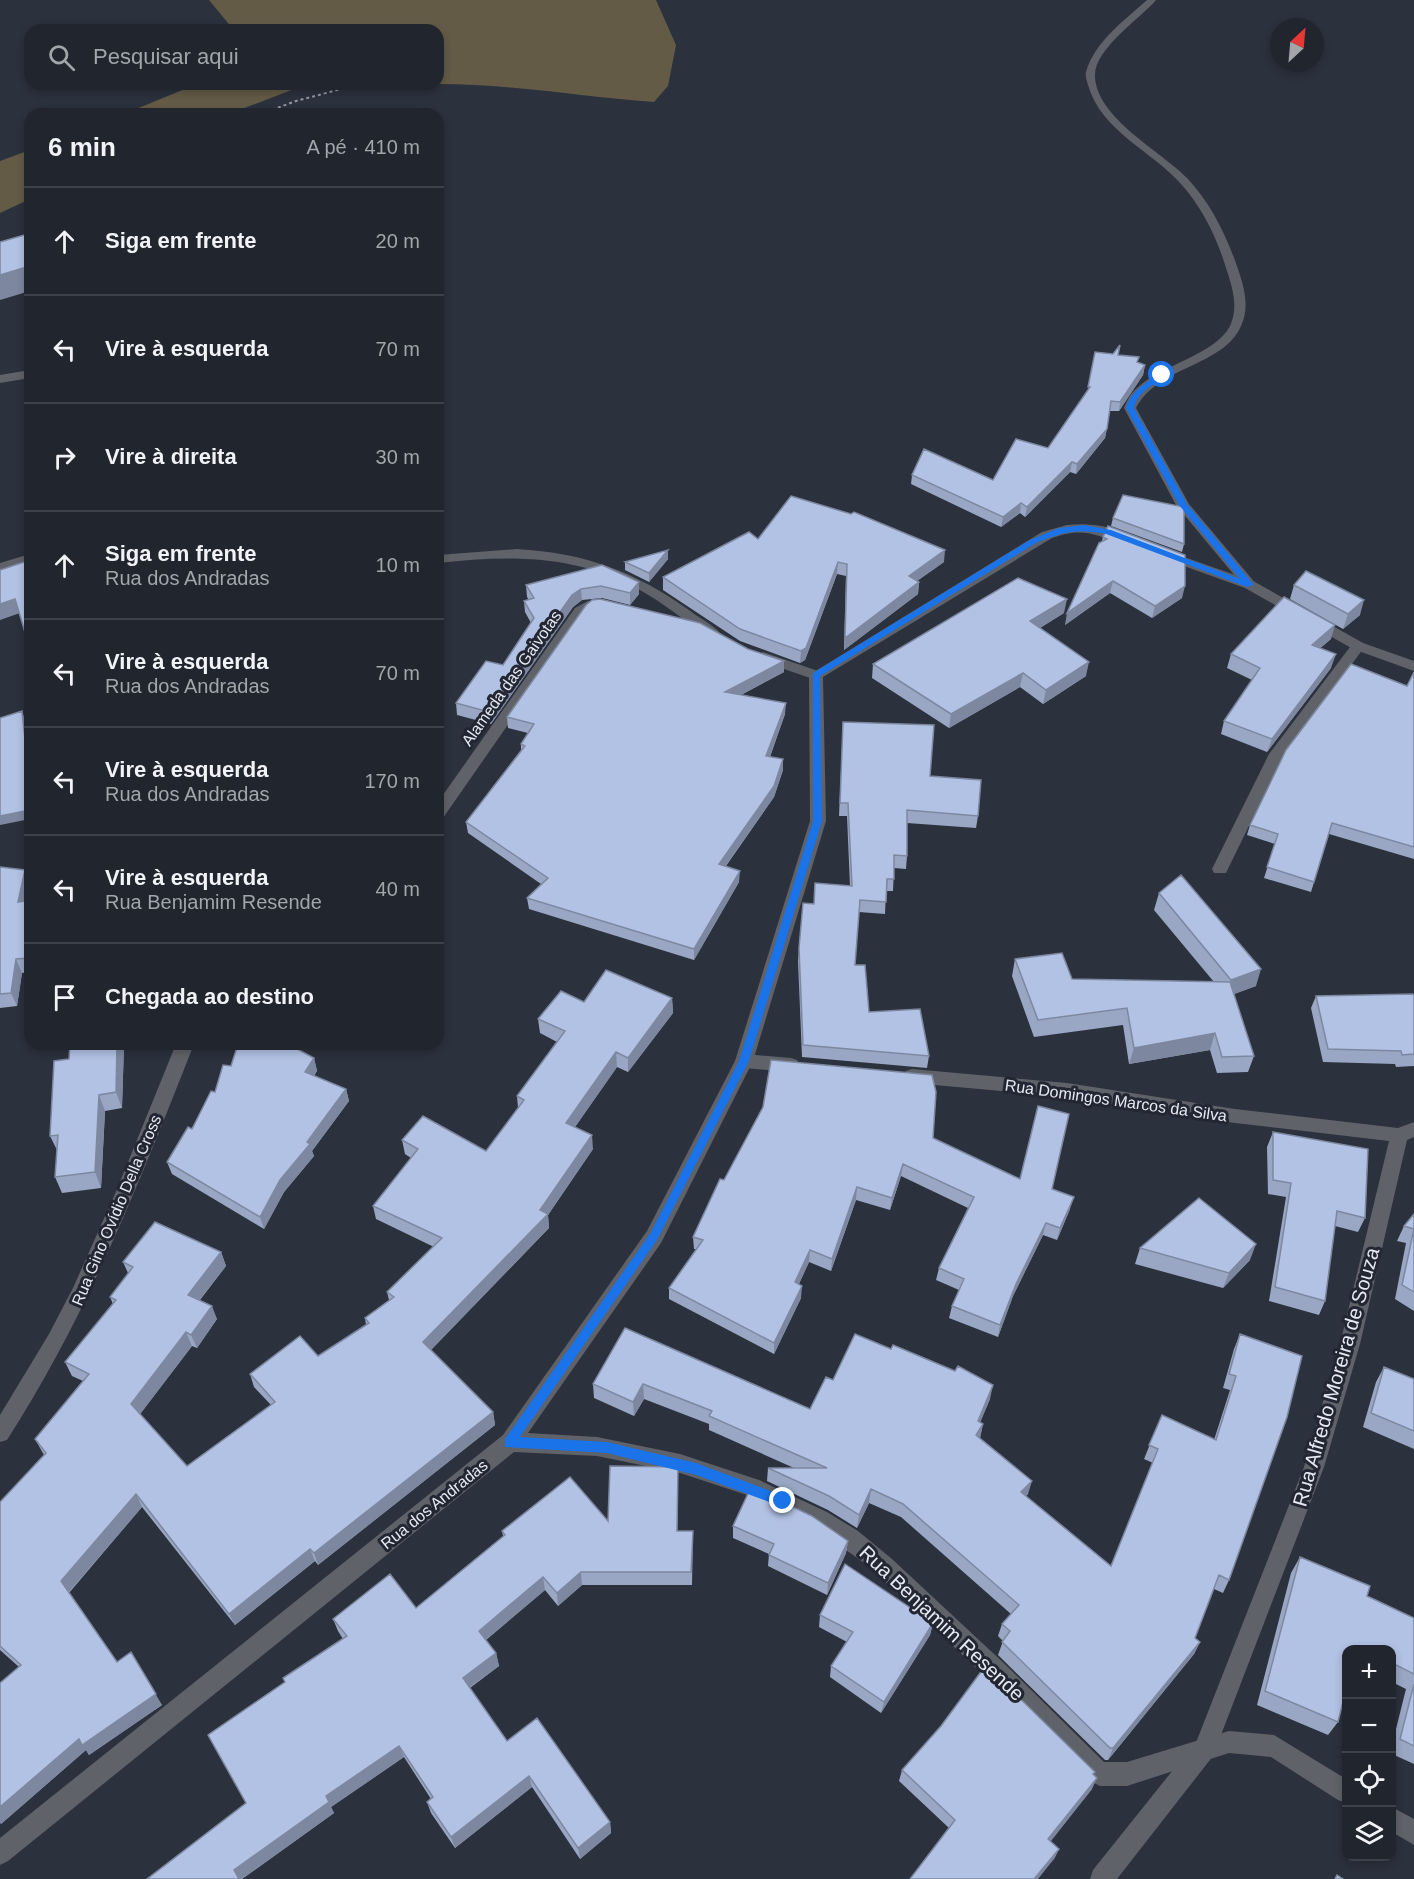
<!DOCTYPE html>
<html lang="pt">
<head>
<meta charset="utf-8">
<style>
	body { margin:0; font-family:Helvetica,sans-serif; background:#282d36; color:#f1f3f6 }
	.controls { position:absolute; right:18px; bottom:18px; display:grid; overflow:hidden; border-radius:12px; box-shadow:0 3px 9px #0003 }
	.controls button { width:54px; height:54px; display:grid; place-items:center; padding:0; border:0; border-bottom:2px solid #3d424a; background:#20252e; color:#f1f3f6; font:30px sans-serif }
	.compass { position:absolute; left:1270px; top:18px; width:54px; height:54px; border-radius:50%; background:#20252e; box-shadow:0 3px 9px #0003; rotate:26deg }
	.stop { position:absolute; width:18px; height:18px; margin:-14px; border:4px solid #1a73e8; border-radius:50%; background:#fff }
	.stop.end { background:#1a73e8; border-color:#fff; box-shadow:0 2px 6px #0008 }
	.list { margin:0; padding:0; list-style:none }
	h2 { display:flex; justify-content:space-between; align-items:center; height:78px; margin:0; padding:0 24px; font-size:26px }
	h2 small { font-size:20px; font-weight:400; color:#a2a5aa }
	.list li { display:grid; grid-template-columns:39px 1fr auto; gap:18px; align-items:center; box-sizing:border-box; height:108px; padding:0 24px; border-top:2px solid #3d424a }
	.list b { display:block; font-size:22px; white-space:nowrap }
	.list p { margin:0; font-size:20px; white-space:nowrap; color:#a2a5aa }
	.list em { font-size:20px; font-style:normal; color:#a2a5aa }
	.icon { flex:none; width:33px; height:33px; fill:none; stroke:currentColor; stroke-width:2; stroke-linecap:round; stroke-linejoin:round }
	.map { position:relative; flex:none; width:1414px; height:1879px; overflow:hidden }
	.search { position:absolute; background:#20252e; box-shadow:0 3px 9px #0003; left:24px; top:24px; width:420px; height:66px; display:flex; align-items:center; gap:15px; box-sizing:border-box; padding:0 21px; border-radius:18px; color:#a2a5aa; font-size:22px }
	.panel { position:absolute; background:#20252e; box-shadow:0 3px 9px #0003; left:24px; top:108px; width:420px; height:942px; border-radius:18px }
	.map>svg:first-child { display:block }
	.green { fill:#635b46 }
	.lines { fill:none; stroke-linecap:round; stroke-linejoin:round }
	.path { stroke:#9296a0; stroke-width:2; stroke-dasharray:3 3; stroke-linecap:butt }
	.minor { fill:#5f6268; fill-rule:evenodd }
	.tertiary { fill:#5f6268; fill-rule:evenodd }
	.wall { fill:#99a7c4 }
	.shaded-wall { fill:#7d88a0 }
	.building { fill:#b2c2e4; stroke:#7d88a0; stroke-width:1.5 }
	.route { fill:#1a73e8 }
	.labels { text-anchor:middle; stroke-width:6; stroke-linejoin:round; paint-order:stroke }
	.street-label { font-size:16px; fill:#e6e9f1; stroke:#222733 }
	.near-street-label { font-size:20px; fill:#e6e9f1; stroke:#222733 }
</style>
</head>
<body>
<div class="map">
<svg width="1414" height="1879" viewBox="0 0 1414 1879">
	<rect width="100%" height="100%" fill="#2b313d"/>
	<!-- green -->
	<path class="green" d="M209,0h447l20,45 -8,41 -14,16c-72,-5 -143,-18 -216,-18v-54h-201l-5,-2z
		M197,84h110l-78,30h-105z
		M30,150v49l-30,14v-52z"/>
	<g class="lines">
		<!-- path -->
		<path class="path" d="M261,114l35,-13 64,-17"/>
		<!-- minor -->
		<path class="minor" d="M1147,0h9c-16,19 -62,49 -61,76 1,42 66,75 92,102 24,25 40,59 51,91 6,18 12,38 3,57 -18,41 -82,39 -105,82l53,96 68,81 -7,4 -5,-1 -69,-83 -52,-97c3,-7 6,-14 12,-19 24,-24 79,-34 94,-63 9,-19 2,-40 -4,-58 -9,-30 -24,-61 -45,-84 -29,-33 -80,-53 -93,-99 -1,-4 -3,-8 -2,-13 9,-31 38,-51 61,-72z
			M30,370v8l-30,5v-8z
			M517,549c68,4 117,22 172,61 10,8 25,15 33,25l-2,3h-10c-24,-16 -46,-35 -72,-49 -63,-35 -130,-34 -200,-26v-8z
			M30,554v8l-30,9v-8z
			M588,601h15l7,4c-6,7 -16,2 -25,9l-142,204 -5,1v-17l137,-194z
			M1358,641l5,2 2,3 -2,3 -82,111 -55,113h-12l-2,-4 57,-115 84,-111z
			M763,652l58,20 2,3 -7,5 -58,-20 -2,-3z
			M176,1044h18c-54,137 -107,272 -187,396l-7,2v-27l49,-81 24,-46 42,-94z
			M744,1054l47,4 6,2 3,5 -3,5 -6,2 -47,-4 -6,-2 -3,-5 3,-5z
			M912,1069l155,14 168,26 163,19 16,-6v15l-7,3 -47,204 -36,123 -108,281 -3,8 -96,123h-27l3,-9 104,-130 107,-273 36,-123 49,-203 -154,-18 -168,-26 -155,-14 -6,-2 -3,-5 3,-5z"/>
		<!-- tertiary -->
		<path class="tertiary" d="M1067,525c20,-2 50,0 65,15l-7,4c-30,-8 -40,-18 -73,-6l-229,139 3,144 -73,240 -92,182 -133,190 69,4 83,17 79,26 68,32 31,19 34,28 116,108 96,95h23l102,-31 45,4 72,44v24l-8,-3 -67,-43 -42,-4 -102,33h-27l-8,-4 -100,-99 -122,-116 -58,-41 -65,-31 -67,-22 -83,-17 -83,-4 -506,409 -8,4v-27l503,-403 144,-204 88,-170 75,-240 -1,-146 233,-143z
			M1164,550l91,32 108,61 51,18v10l-61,-22 -108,-61 -86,-31 -2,-3z
			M1392,1807l22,12v26l-22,-13z"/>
	</g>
	<!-- wall -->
	<path class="wall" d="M1095,352l23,3 27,10 -2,10 -24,36h-9l-5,27 -29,36 -6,-2 -45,45 -5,-4 -19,14 -90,-43 1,-9 81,5 55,-32 40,-57z
		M851,514l93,48 -27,19 2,1 -1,12 -74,56 2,-74 -9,-2 -32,86 -5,3 -60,-22 -77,-51v-13l95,-38z
		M1113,518l71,26 -2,8 -71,-26z
		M1103,537l79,61 -30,20 -42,-25 -45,32 37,-84z
		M668,559l-19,23 -24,-12v-8z
		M602,565l37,29 -9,11 -28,-7 -20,2 -9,7 -82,117 -34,-9 -1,-12 47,-38 28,-42 -6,-11 -1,-11 5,-1 -2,-3 -1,-12z
		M1294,585l66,30 -17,14 -53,-30z
		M1064,613l-24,15 46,48 -43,28 -23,-17 -71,41 -77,-50 1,-14z
		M1331,639l-11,9 11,20 -64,84 -46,-18 3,-13 28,-41 -25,-12 4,-14z
		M748,649l36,12v11l-43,23 44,19 -15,43 13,13 -9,27 -48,69 13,16 -45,78 -165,-51 -2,-11 14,-14 -73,-51 -2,-11 55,-72v-6l7,-11 -20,-5 -1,-11z
		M1414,672v187l-85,-25 -18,58 -47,-14 11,-34 -28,-9 3,-10 157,-139z
		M843,722l87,54 48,40 -2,12 -69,-5v33l-1,13 -12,-1 -1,23h-7l-1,23 -26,-2 -4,53 14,47 60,44 -2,12 -125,-11 -4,-96 1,-13 15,-44 36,-18 -3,-70h-8z
		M0,867l27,34 3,-1v72l-8,1 -5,33 -17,2z
		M1159,893l97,93 -22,8 20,62 -6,16 -31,1 -7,-23 -81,14 -6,-39 -89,12 -22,-61 3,-17 57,20 142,3 -60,-72z
		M1316,996h98v70l-18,1 -1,-3 -72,-2 -12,-54z
		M672,998l1,15 -45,59 -11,-5 -42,60 18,22 -45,66 1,13 -118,122 62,62 2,13 -177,140 -3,-4 -80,64 -93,-118 -73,86 48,69 45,43 -73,50 -3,-5 -85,74 -1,-2v-139l19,-16 -19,-17v-148l44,-47 -9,-16 48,-58 -11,-5 -7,-14 48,-58 -3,-7 18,-24 -5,-11 98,-10 5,14 -26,34 17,19 -20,29 -5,-2 -52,68 47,52 84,-61 -17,-18 -4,-13 68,-18 48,-31 -1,-7 24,-18 -2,-8 47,-45 -58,-28 -3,-13 38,-48 -6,-4 -3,-14 84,11 32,-43 -1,-12 40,-54 -17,-9 -2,-14 46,-17z
		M70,1044h54l-2,64 -17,3 -4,77 -39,5 -7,-16 2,-27 -7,-14 19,-77z
		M314,1058l3,13 -3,5 32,13 3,12 -37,50 2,5 -30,36 -20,37 -92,-55 -5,-12 25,-33 23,-37z
		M1273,1132l92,86 -7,14 -23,-6 -10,75 -6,14 -50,-14 17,-104 -18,-3 -1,-47z
		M933,1138l87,41 32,10 18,20 -13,31 -14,-5 -30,61 -15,41 -49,-19 3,-12 7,-16 -23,-10 3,-12 29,-60 -67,-32 -11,34 -34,-10 -25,71 -22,-9 -10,22 2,14 -27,56 -105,-55v-11l27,-39h-2l-1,-12 31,-57z
		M1414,1214v97l-19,-12 11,-56 -9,-2 7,-15z
		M1140,1248l110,12 -27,28 -88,-24z
		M625,1328l185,81 23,-29 157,19 -10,23 3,2 -3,14 48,56 -2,2 85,70 42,-103 -9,-4 18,-44 52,25 16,-50 -7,-2 11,-39 6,-15 -11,246 -6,13 -9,-4 -19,49 5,4 -6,12 -86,106h-3l-107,-105 5,-14 -5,-5 4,-12 9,-10 -110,-97 -32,-14 -12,25 -29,-18 -61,-29 1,-13h26l-85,-38v-6l-65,-25 -10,17 -40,-18 -1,-14z
		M1384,1367l30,12v70l-51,-22 13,-45z
		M678,1467l-1,64h16l-1,54h-110l-24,21 -13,-16 -59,50 10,13 3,13 -29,22 37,53 103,81 1,11 -31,26 -48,-72 -77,61 -24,-35 -4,-11 4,-3 -27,-42 -73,50 3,6 -92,66h-95l99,-76 39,-120 58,-44 -5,-8 -5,-12 83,-11 87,-72 -1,-5 106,-10z
		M733,1526l115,15 -2,12 -19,42 -59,-29 1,-12 -36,-16z
		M1300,1557l67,39 47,22v146l-22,-10v-9l14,-56 -14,-7v-32h-45l-9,72 -10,13 -71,-30 34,-132z
		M820,1615l113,8 -3,12 -49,78 -51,-36 1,-11 16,-24 -28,-15z
		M902,1770l193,2 -2,2 -1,15 -42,52 9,8 -5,10 -105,-31 -50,-47z"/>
	<!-- shaded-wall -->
	<path class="shaded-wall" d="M30,266v25l-30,9v-25z
		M1145,365l-2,10 -24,36 1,-9z
		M1107,429l-2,9 -29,36 1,-10z
		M1072,462l-2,10 -45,45 2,-10z
		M1021,503l-1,10 -19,14 2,-10z
		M668,550v9l-19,23v-9z
		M945,550l-1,12 -37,26 2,-12z
		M838,562l-1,12 -32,86 -5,3 1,-12z
		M1113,581l-3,12 -45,32 2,-12z
		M639,582v12l-9,11v-12z
		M919,582l-1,12 -74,56 1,-12z
		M1185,586l-3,12 -30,20 3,-12z
		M581,589l1,11 -9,7 -82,117 -2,-12 83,-117z
		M15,599l5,14 -20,7v-16z
		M1067,599l-3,14 -36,22 2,-14z
		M1364,600l-4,15 -17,14 5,-15z
		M1335,625l-4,14 -23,20 4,-14z
		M30,638v9l-3,-8z
		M1336,654l-5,14 -64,84 5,-13z
		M784,661v11l-59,31v-11z
		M1089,662l-3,14 -43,28 3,-14z
		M1023,673l-3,14 -71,41 2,-14z
		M786,703l-1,11 -19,53v-11z
		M22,711l3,9 5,44v21z
		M783,759v11l-9,27 -55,78v-11z
		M30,810v9l-30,6v-9z
		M25,870l5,14 -6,31 -6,-13z
		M740,871l-1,11 -45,78v-11z
		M16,959l6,14 -5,33 -6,-13z
		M1261,969l-5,17 -30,11 5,-17z
		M672,998l1,15 -45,59v-14z
		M1215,1033l-5,17 -81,14 5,-16z
		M117,1044h7l-2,64 -6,-16z
		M616,1052l1,15 -49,70 -2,-14z
		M314,1058l3,13 -9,13 -3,-12z
		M346,1089l3,12 -37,50 2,5 -30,36 -20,37 -4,-12 20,-37z
		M99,1095l6,16 -4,77 -6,-16z
		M592,1135l1,14 -45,66 1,13 -123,127 -3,-13 117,-132z
		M903,1164l-2,12 -11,34 2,-12z
		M857,1187l-1,13 -25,71 1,-12z
		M1074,1197l-4,12 -13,31 3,-12z
		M1046,1223l-3,12 -30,61 -15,41 2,-12 16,-41z
		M1256,1244l-6,16 -27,28 6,-15z
		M810,1250l-1,12 -15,32 1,-12z
		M221,1252l5,14 -33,42 -5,-13z
		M802,1286l-1,12 -27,56v-11z
		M212,1306l5,13 -20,29 -6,-13z
		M186,1332l6,14 -54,71 -7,-13z
		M643,1384l1,15 -10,17 -1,-14z
		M993,1385l-3,14 -15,36 3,-14z
		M493,1412l2,13 -177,140 -4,-12z
		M983,1424l-3,14 -4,-3z
		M1032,1481l-4,13 -10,11 3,-13z
		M871,1489l-2,14 -12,25 2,-13z
		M136,1494l6,13 -74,86 -7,-12z
		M848,1541l-2,12 -19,42 1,-12z
		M310,1549l5,12 -80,64 -6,-11z
		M581,1572l1,13 -24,21 -1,-13z
		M543,1577l2,13 -63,53 -3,-12z
		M933,1623l-3,12 -49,78 3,-11z
		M1200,1642l-6,12 -86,106 5,-12z
		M131,1652l31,53 -73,50 -3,-5 -85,74 -1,-2v-15z
		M496,1653l3,13 -33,24 -3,-12z
		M399,1746l5,11 -73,50 3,6 -92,66h-3l-5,-9 92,-74z
		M529,1776l3,11 -77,61 -4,-11z
		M1097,1778l-5,11 -48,61 4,-11z
		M610,1822l1,11 -31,26 -2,-11z
		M1059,1849l-5,10 -16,20h-4z"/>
	<!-- building -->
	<path class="building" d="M24,235l6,6v25l-30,9v-33z
		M1120,345l-2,10 21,2 -2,5 8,3 -25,37 -9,-1 -4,28 -30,35 -5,-2 -45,45 -6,-4 -18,14 -91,-42 12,-26 69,31 23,-41 32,9 42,-61h-2l7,-35 18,2z
		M1123,495l61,12v37l-71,-26z
		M791,496l60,18 3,-2 91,38 -36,26 10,6 -74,56 2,-74 -9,-2 -32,86 -5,3 -61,-22 -77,-52 86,-45 9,7z
		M1108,526l77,29v31l-30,20 -42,-25 -46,32 32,-70 8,-4 -4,-2z
		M668,550l-19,23 -24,-11z
		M30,560v78l-3,1 -12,-40 -15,5v-34z
		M602,565l37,17 -9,11 -29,-7 -20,3 -9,6 -83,117 -33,-9 30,-42 17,4 31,-47 -10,-17 10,-3 -8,-13z
		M1306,571l58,29 -16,14 -54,-29z
		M1018,578l49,21 -37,22 59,41 -43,28 -23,-17 -72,41 -78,-50z
		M1284,597l51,28 -23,20 24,9 -64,85 -48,-18 36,-53 -29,-14z
		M600,599l100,24 48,26 36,12 -59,31 61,11 -20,53 17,3 -9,27 -55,78 21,7 -46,78 -167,-51 21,-20 -82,-56 59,-76 -4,-2 13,-20 -27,-7 79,-112 6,-5z
		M1351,664l56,22 7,-14v175l-82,-24 -18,59 -47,-15 11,-33 -28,-9 36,-75z
		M22,711l8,74v25l-30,6v-98z
		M843,722l91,3 -4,51 51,4 -3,36 -71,-6v46l-13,-1v24h-7l-1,23 -26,-2 -5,65h10l4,47 51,-3 9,47 -126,-11 -4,-97 4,-45 11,1 1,-21 37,3 -4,-83h-8z
		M0,867l25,3 -7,32 12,-2v58l-14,1 -5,34 -11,1z
		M1181,875l80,94 -30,11 -72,-87z
		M1062,953l10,26 158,3 24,74 -32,1 -7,-24 -81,15 -7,-40 -89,12 -23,-61z
		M606,970l66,28 -44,60 -12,-6 -50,71 26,12 -52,75 8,4 -125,128 70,70 -179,141 -4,-4 -81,65 -93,-120 -75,87 56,81 14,-10 25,42 -74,51 -3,-6 -79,68v-124l21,-18 -21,-19v-144l46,-49 -11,-14 54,-65 -24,-12 51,-62 -6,-3 23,-30 -10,-5 32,-40 66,30 -33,43 24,11 -21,29 -5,-3 -55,72 56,62 88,-64 -25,-28 50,-38 18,20 51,-33 -4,-5 29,-21 -7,-5 55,-54 -69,-32 45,-57 -16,-9 21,-24 63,35 38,-51 -7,-4 48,-65 -27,-12 23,-28 23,11z
		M1413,994l1,2v58l-12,1 -1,-4 -73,-2 -12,-53z
		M70,1044h47l-1,48 -17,3 -4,77 -40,5 3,-42 -8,1 4,-75 15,-2z
		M238,1044h50l26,14 -9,14 41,17 -39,53 3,2 -30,36 -20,37 -93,-55 21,-35 4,2 19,-38 4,1 8,-27 8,1z
		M771,1060l161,15 4,17 -3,46 87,41 18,-73 31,8 -17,75 22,8 -14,31 -14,-5 -30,61 -16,41 -48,-19 12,-27 -25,-11 35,-71 -71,-33 -11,34 -35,-11 -25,72 -22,-9 -15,32 7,4 -28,57 -105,-55 34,-48 -10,-3 27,-58 4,1 39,-73z
		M1273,1132l95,17 -3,69 -28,-7 -12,90 -50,-14 16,-104 -18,-3z
		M1199,1198l57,46 -27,29 -89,-25z
		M1414,1214v78l-12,-7 12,-56 -10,-3z
		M625,1328l185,81 16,-32 7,3 22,-46 36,15 2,-4 62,26 3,-5 35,19 -15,36 5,3 -7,11 56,46 -11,11 90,74 47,-117 -9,-4 13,-30 54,25 20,-64 -7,-2 11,-40 62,22 -15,61 -58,163 -10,-5 -24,63 5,4 -87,106h-3l-108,-106 8,-11 -8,-7 17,-19 -116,-101 -32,-15 -12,26 -30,-19 -61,-28h59l-118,-52 3,-5 -69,-27 -10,18 -40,-18z
		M1384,1367l30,12v52l-43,-18z
		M610,1466l68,1 -1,64h16l-2,41h-110l-24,21 -14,-16 -64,54 17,22 -33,25 44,63 30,-23 73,104 -32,26 -49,-72 -78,61 -24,-35 6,-5 -34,-51 -73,50 3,6 -95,68 5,9h-92l99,-76 -38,-68 77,-53 -2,-4 64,-42 -14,-17 57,-45 26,34 89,-73 -3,-4 68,-54 38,44z
		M751,1487l61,29 36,25 -20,42 -59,-28 5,-11 -41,-18z
		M1300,1557l70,29 -3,10 47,22v56l-22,-11v-13h-29l-7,-4 -1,4h-8v36l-9,36 -73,-31z
		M845,1564l88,59 -49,79 -53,-36 22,-34 -33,-17z
		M986,1665l109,107 -2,2 4,4 -49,61 11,10 -25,30h-124l45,-59 -53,-50 39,-44z
		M1414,1684v62l-14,-7z
		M1337,1875l6,4h-8z"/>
	<!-- route -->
	<path class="route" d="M1160,373l6,2c-13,11 -28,16 -32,33l53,96 67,81 -7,2 -141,-53c-29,-6 -43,-2 -70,9l-216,133 2,145 -73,240 -92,179 -137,197 87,5 89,21 91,34 2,4 -2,4 -4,2 -87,-32 -89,-22 -102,-6v-8l145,-205 89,-173 74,-240v-148l217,-133 29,-12 25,-3 27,5 129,49 -61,-74 -53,-97c5,-17 20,-25 34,-35z"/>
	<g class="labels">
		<!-- street labels -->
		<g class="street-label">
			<text transform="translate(511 678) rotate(-55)" y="6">Alameda das Gaivotas</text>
			<text transform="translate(1116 1100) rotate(8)" y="6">Rua Domingos Marcos da Silva</text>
			<text transform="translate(116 1210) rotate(-67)" y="6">Rua Gino Ovídio Della Cross</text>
			<text transform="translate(434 1504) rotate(-39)" y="6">Rua dos Andradas</text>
		</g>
		<!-- near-street labels -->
		<g class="near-street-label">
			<text transform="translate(1336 1377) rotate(-74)" y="7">Rua Alfredo Moreira de Souza</text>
			<text transform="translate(942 1623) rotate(43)" y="7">Rua Benjamim Resende</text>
		</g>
	</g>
</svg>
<div class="controls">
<button>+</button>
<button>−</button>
<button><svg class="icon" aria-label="locate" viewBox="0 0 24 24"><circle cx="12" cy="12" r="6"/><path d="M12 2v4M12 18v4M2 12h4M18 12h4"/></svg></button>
<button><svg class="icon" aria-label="layers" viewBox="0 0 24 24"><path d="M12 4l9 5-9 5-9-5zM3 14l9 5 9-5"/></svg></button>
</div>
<svg class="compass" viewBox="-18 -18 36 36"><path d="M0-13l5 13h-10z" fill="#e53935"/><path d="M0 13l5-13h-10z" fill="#a2a5aa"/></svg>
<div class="stop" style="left:1162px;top:375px"></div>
<div class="stop end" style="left:783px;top:1501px"></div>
<div class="search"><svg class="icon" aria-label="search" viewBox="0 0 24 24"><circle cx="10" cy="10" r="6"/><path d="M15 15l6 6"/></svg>Pesquisar aqui</div>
<section class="panel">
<h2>6 min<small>A pé · 410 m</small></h2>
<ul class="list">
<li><svg class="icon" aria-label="ahead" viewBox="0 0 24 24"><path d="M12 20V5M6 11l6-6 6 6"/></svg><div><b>Siga em frente</b></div><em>20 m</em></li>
<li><svg class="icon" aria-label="left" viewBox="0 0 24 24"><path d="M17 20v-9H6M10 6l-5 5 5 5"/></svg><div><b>Vire à esquerda</b></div><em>70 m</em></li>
<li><svg class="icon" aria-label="right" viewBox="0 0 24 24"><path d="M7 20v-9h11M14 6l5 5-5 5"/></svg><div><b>Vire à direita</b></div><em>30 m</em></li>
<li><svg class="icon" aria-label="ahead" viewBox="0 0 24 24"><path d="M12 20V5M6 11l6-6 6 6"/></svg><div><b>Siga em frente</b><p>Rua dos Andradas</p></div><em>10 m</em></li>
<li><svg class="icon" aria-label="left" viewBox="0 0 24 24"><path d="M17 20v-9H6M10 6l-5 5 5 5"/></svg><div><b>Vire à esquerda</b><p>Rua dos Andradas</p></div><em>70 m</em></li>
<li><svg class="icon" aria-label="left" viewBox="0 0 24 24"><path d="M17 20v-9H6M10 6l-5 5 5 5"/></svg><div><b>Vire à esquerda</b><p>Rua dos Andradas</p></div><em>170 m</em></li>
<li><svg class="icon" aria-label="left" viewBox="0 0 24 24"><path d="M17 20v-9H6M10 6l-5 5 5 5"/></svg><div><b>Vire à esquerda</b><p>Rua Benjamim Resende</p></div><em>40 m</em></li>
<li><svg class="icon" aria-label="arrive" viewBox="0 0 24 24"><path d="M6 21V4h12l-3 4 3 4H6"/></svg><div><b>Chegada ao destino</b></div></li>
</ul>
</section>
</div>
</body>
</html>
